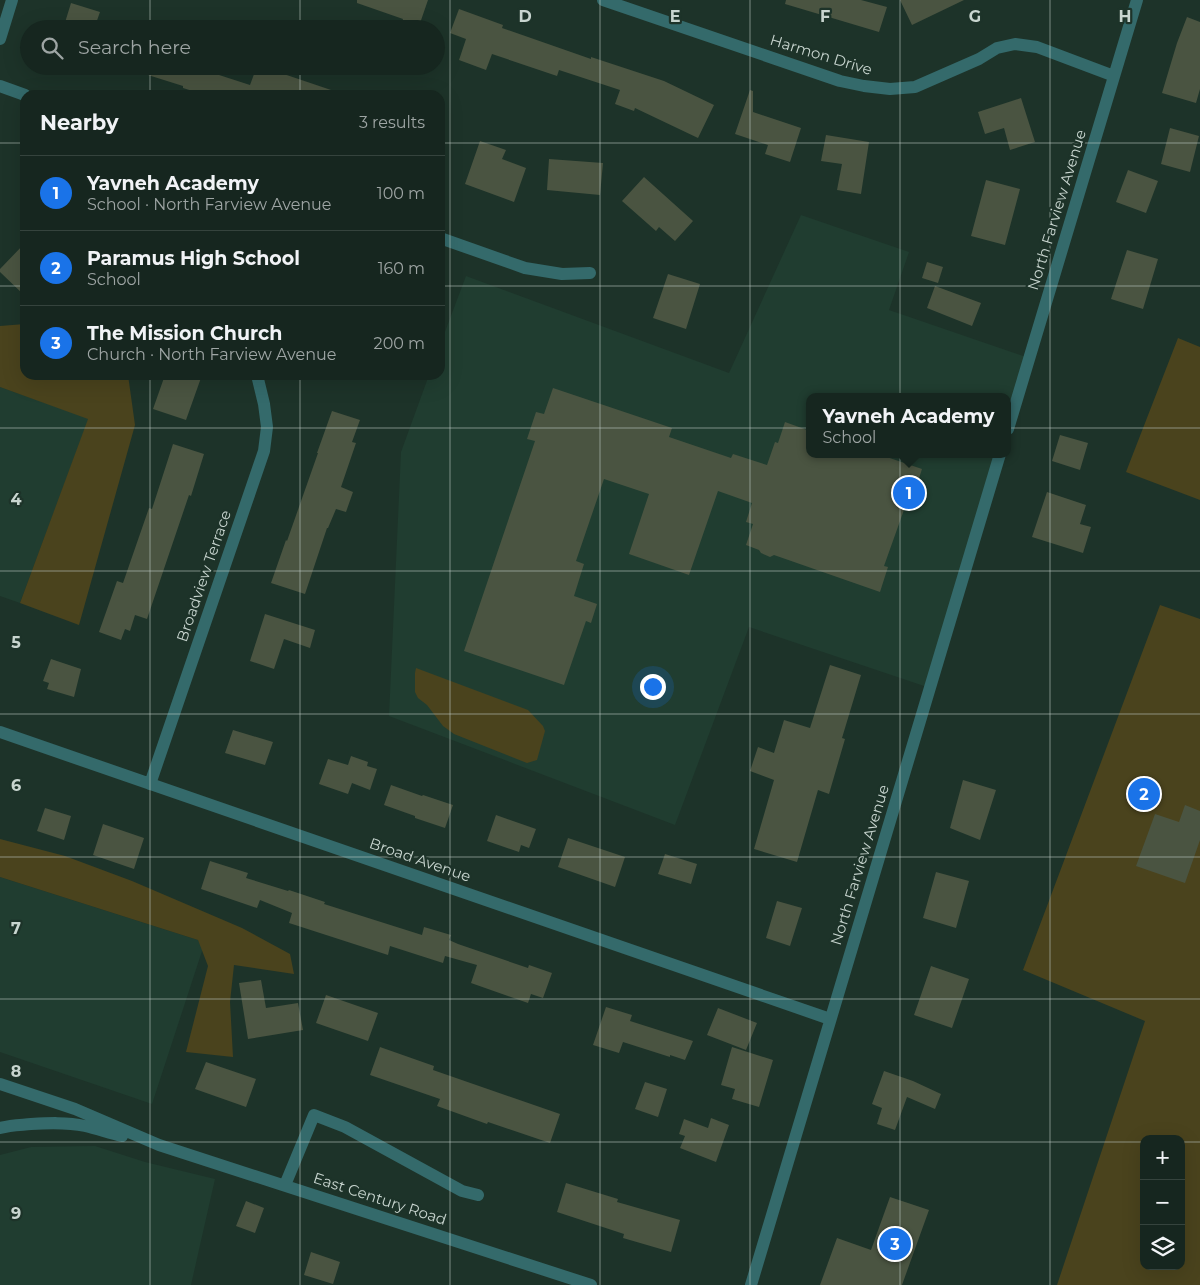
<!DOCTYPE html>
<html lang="en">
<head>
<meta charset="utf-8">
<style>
	body { margin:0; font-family:Montserrat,sans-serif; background:#23322c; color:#f1f3f6 }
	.controls { position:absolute; right:15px; bottom:15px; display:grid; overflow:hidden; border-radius:10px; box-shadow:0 5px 20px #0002 }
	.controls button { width:45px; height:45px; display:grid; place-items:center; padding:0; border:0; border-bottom:1px solid #35433d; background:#16261f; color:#f1f3f6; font:25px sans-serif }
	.you { position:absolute; left:652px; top:686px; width:18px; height:18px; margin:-12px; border:4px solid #fff; border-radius:50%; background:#1a73e8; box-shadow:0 0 0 8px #1a73e833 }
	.badge { display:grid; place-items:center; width:32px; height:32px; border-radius:50%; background:#1a73e8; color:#fff; font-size:16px; font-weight:700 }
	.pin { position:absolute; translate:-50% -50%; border:2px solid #fff; box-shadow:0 1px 5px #0006 }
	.popup { position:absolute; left:806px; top:393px; width:205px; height:65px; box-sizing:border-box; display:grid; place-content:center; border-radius:10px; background:#16261f; filter:drop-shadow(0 1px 4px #0005); font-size:16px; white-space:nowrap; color:#9ea5a4 }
	.popup b { font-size:19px; color:#f1f3f6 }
	.popup::after { content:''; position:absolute; left:50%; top:100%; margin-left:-10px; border:10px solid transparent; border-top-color:#16261f }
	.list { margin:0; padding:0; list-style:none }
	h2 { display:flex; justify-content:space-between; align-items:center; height:65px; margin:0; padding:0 20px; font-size:21px }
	h2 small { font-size:16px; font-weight:400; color:#9ea5a4 }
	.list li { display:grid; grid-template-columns:32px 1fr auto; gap:15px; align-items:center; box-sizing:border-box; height:75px; padding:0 20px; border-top:1px solid #35433d }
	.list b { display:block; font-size:19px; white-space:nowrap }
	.list p { margin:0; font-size:16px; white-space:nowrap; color:#9ea5a4 }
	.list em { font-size:16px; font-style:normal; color:#9ea5a4 }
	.icon { flex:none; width:28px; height:28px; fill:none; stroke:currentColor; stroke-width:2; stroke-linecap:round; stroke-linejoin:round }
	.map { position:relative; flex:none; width:1200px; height:1285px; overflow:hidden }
	.search { position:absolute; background:#16261f; box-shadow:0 5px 20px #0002; left:20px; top:20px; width:425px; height:55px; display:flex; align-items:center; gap:12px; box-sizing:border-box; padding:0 18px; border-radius:28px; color:#9ea5a4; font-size:19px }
	.panel { position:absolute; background:#16261f; box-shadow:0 5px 20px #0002; left:20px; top:90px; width:425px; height:290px; border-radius:15px }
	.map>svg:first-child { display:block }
	.built { fill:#203d30 }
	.green { fill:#4a431d; fill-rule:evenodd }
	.building { fill:#4a5441 }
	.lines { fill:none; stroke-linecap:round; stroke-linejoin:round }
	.minor { stroke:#346a6b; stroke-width:12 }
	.grid { fill:none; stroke:#c8d5cf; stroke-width:1; stroke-opacity:0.55 }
	.labels { text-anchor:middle; stroke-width:4.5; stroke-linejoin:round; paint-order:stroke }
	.street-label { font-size:15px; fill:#c8d5cf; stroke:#1d3329 }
	.grid-label { font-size:16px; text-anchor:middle; font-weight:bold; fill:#c8d5cf; stroke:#1d3329; stroke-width:4.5; stroke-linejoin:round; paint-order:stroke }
</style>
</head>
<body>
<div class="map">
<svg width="1200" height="1285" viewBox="0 0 1200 1285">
	<rect width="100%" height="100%" fill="#1d3329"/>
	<!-- built -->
	<path class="built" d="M801,215l108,37 -20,58 140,48 -21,71v-32h-198v57h190l-70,234 -181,-61 -74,198 -286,-109 12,-264 28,-77h11v-30l26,-69 263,97z
		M0,387l89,31 -69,185 -20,-7z
		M0,877l198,63 5,8 -51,156 -152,-52z
		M95,1146l50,16 70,17 -24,106h-191v-130l31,-8z"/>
	<!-- green -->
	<path class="green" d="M25,324v51h103l7,50 -56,200 -59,-22 68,-184 -88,-32v-61z
		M1178,338l22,9v153l-74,-28z
		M1160,605l40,14v666h-143l88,-264 -122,-51zM1144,1139h37v127h-37z
		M416,668l112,42 15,16 2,5 -8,29 -10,3 -73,-29 -11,-8 -16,-21 -9,-7 -3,-6v-19z
		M0,839l65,17 67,25 110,47 48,26 4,20 -60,-9 -4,37 3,55 -47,-5 22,-86 -10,-26 -198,-63z"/>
	<!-- building -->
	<path class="building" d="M357,0h71l-10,29h-18l3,-10 -46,-16z
		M786,0h75l26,7 -8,25 -94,-28z
		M900,0h64l-52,25z
		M71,3l29,9 -6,17h-31z
		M459,9l44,16 -1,3 89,31v-2l73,24 50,24 -16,33 -63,-30 -1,3 -19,-7 5,-14 -61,-20 -2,6 -65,-22 -6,16 -27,-10 7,-21 -16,-6z
		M1187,17l13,5v67l-4,14 -34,-10 15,-50z
		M132,66h87l-3,8 34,11 7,-19h3l77,26v3h-132l-22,-7v-2l-51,-16z
		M750,90l3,1v21l48,16 -11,34 -25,-8 3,-9 -33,-11z
		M1021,98l14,44 -25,8 -6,-22 -19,6 -7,-22z
		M1170,128l29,8 -9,36 -29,-8z
		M826,135l43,7 -8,52 -24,-4 5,-26 -21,-3z
		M480,141l26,9 -4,9 24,9 -12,34 -49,-18z
		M549,159l54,4 -3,32 -53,-5z
		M1128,170l30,11 -12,32 -30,-11z
		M644,177l49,44 -18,20 -16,-14 -3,4 -34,-30z
		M986,180l34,9 -15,56 -34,-9z
		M25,243v53l-25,-24v-3z
		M1127,250l31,9 -15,50 -32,-10z
		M927,262l16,5 -5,16 -16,-5z
		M668,274l32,10 -14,45 -33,-11z
		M935,286l46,17 -9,23 -45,-18z
		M165,375h37l-16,45 -33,-11z
		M553,388l119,40 -3,9 62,21 2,-4 34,11 8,-23 3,1 7,-21 25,9v23h68l44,15 -8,25 -4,-1 -26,73 4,1 -8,25 -106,-37 -4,2 -9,-4 -2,-3 -13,-5 7,-21 -7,-2 6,-19 -34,-12 -29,84 -60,-21 20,-60 -45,-15 -28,82 8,3 -10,32 23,8 -6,19 -5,-2 -22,64 -100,-34 71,-210 -8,-2 9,-27 8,2z
		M332,411l28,9 -8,22 4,1 -15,44 12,5 -7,20 -10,-3 -8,19h-1l-22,66 -34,-11 15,-43 1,1 31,-88h-1z
		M1060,435l28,8 -8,27 -28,-9z
		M173,444l31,10 -13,42 -2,-1 -42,124 -12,-4 -5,16 -5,-2 -4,11 -22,-8 18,-51 6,2 26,-75 3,1z
		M1047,492l39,13 -6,19 11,3 -8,26 -51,-16z
		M265,614l50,16 -5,18 -26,-9 -10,30 -24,-8z
		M51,659l30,10 -7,28 -27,-8 2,-6 -6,-2z
		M830,665l31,10 -19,63 3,1 -16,55 -11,-4 -21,72 -43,-13 20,-69 -24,-9 8,-24 16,6 10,-33 26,8z
		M233,730l40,12 -8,23 -40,-12z
		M351,756l17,6 -1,4 10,3 -7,21 -18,-7 -4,11 -29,-10 9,-25 20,6z
		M963,780l33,10 -16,50 -30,-12z
		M391,785l31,11 1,-1 30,10 -8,23 -30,-10v-2l-31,-11z
		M1185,805l15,6v29l-15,43 -49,-17 19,-52 24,8z
		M45,808l26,8 -7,24 -27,-9z
		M496,815l40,14 -7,19 -8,-3 -2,7 -32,-11z
		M103,824l41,14 -10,31 -41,-14z
		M568,838l57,19 -10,30 -57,-20z
		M665,854l32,10 -6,20 -33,-10z
		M210,861l38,12 -2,5 42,13 1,-1 36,12 -1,2 98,31 2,-8 27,8 -2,5 9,4 70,24 1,-3 23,8 -9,25 -12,-4 -3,9 -57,-20 6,-18 -32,-9 -2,7 -53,-17 -2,9 -99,-32 3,-10 -32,-13 -3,8 -56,-19z
		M936,872l33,9 -13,47 -33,-10z
		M777,901l25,7 -12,38 -24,-8z
		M931,966l38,13 -17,49 -38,-13z
		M261,980l5,28 32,-5 5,27 -55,9 -9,-56z
		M326,995l52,18 -10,28 -52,-18z
		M606,1007l26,8 -2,6 63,20 -8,19 -15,-5v2l-47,-15 -4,11 -26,-8z
		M718,1008l39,15 -11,27 -39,-15z
		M380,1047l54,19 -1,4 127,44 -10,29 -62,-21 -1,2 -50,-18 3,-7 -70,-24z
		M732,1047l41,13 -14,47 -27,-8 3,-10 -14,-4z
		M206,1062l50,17 -10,28 -51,-18z
		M884,1071l29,10 28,13 -6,15 -28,-12 -12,33 -18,-6 5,-16 -10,-4z
		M645,1082l22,7 -9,28 -23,-8z
		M711,1118l18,7 -13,37 -36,-14 5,-12 -6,-2 5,-15 24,9z
		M566,1183l52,16 -1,3 63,18 -9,32 -48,-14 1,-4 -67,-22z
		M890,1197l39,13 -27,75h-82l17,-47 34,12z
		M246,1201l18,7 -9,25 -19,-7z
		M311,1252l29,10 -7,22 -29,-9z"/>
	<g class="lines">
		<!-- minor -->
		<path class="minor" d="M603,0l237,81 24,5 26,3 25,-2 64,-28 18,-11 18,-4 22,3 77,29
			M0,39l12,-39
			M0,86l25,9
			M440,238l85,30 37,6 28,-1
			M1008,429l129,-429
			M0,732l830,287
			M150,784l114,-333 3,-24 -3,-23 -7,-29
			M0,1084l75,25 84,36 432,140
			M0,1128c10,-3 21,-3 31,-4 17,-1 36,-2 54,2 12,3 25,7 37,10
			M285,1185l29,-70 31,12 117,64 16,4
			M751,1285l249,-831"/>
	</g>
	<!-- grid -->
	<path class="grid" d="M150,0v29M300,0v29M450,0v1285M600,0v1285M750,0v1285M900,0v1285M1050,0v1285M150,66v29M300,66v29M0,143h25M440,143h760M0,286h25M440,286h760M150,375v910M300,375v910M0,428h1200M0,571h1200M0,714h1200M0,857h1200M0,999h1200M0,1142h1144M1181,1142h19"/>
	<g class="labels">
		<!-- street labels -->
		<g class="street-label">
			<text transform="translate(821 55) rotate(17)" y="5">Harmon Drive</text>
			<text transform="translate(1057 210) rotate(-73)" y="5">North Farview Avenue</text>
			<text transform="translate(204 576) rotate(-71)" y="5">Broadview Terrace</text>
			<text transform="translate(420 860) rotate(19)" y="5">Broad Avenue</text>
			<text transform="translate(860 865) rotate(-73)" y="5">North Farview Avenue</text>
			<text transform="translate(380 1199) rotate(18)" y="5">East Century Road</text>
		</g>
	</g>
	<g class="grid-label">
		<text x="525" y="22">D</text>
		<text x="675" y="22">E</text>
		<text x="825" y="22">F</text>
		<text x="975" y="22">G</text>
		<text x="1125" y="22">H</text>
		<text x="16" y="505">4</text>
		<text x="16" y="648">5</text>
		<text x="16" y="791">6</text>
		<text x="16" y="934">7</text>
		<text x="16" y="1077">8</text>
		<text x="16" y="1219">9</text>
	</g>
</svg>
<div class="controls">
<button>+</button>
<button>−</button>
<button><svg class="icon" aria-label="layers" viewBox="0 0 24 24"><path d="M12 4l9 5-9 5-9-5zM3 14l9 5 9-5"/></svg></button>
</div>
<div class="you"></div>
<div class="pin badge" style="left:909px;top:493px">1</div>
<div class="popup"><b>Yavneh Academy</b>School</div>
<div class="pin badge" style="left:1144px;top:794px">2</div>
<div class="pin badge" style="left:895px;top:1244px">3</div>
<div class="search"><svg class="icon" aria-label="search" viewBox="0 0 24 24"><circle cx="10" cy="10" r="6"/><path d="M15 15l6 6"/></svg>Search here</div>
<section class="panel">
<h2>Nearby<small>3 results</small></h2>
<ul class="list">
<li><span class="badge">1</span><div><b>Yavneh Academy</b><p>School · North Farview Avenue</p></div><em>100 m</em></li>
<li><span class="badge">2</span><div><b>Paramus High School</b><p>School</p></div><em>160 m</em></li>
<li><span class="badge">3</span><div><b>The Mission Church</b><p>Church · North Farview Avenue</p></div><em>200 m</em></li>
</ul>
</section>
</div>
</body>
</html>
